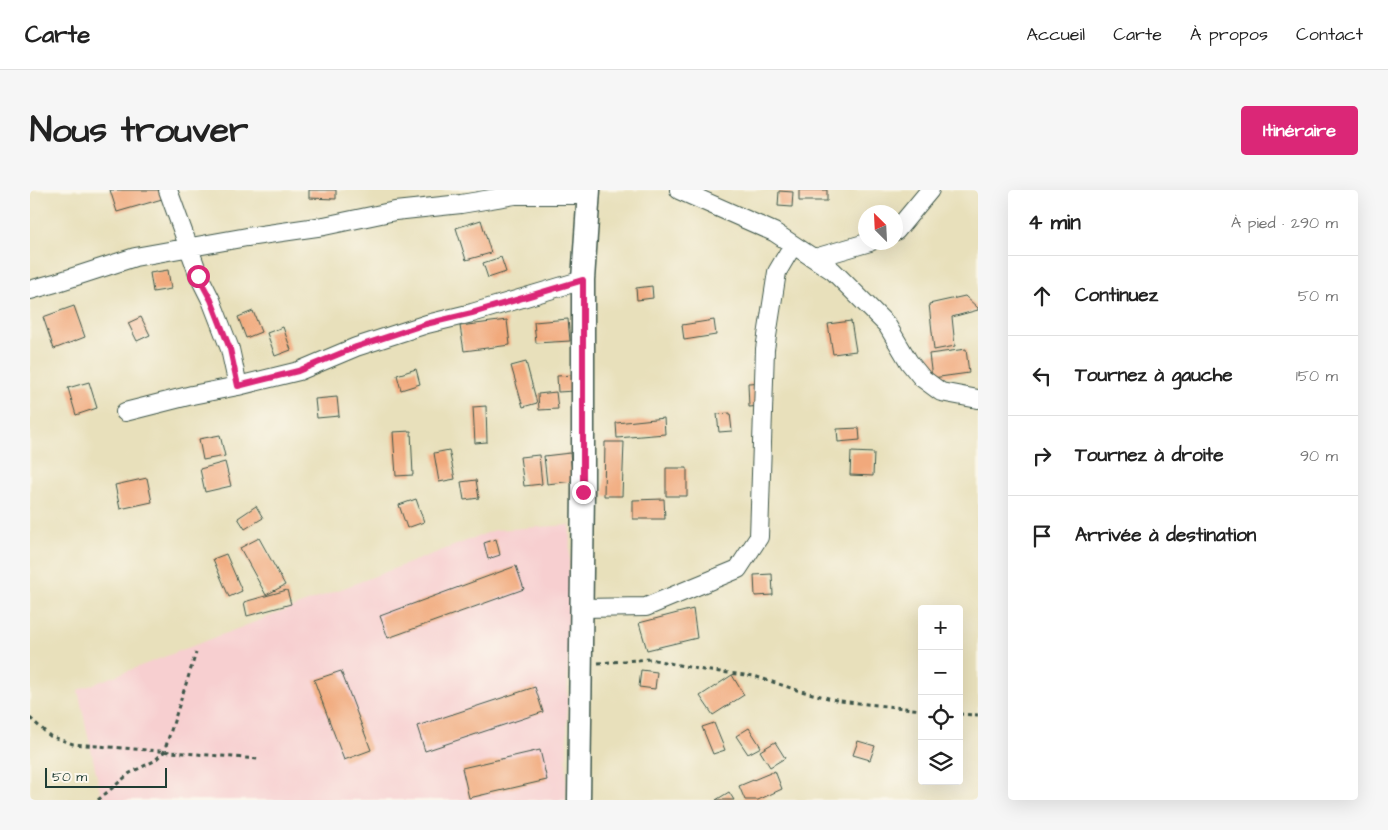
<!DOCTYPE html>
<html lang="fr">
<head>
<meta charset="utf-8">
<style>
	body { margin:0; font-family:"Architects Daughter",sans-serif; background:#f6f6f6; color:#222 }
	.controls { position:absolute; right:15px; bottom:15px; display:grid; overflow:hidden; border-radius:5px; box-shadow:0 5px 20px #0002 }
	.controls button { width:45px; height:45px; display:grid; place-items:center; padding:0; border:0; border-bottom:1px solid #e0e0e0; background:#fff; color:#222; font:25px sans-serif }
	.compass { position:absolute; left:828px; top:15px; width:45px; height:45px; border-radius:50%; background:#fff; box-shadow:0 5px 20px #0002; rotate:336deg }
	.scale { position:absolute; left:15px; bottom:12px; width:122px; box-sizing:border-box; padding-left:5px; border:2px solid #1f3d34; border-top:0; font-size:14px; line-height:18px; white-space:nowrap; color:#1f3d34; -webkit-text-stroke:4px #fbf7ec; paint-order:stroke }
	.stop { position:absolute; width:15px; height:15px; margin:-11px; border:4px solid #db2777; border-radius:50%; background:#fff }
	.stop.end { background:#db2777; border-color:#fff; box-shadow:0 1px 5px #0008 }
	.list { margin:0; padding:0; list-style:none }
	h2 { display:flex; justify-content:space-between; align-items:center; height:65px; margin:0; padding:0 20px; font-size:21px }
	h2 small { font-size:16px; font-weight:400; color:#767676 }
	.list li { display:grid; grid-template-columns:32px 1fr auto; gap:15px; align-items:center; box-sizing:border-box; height:80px; padding:0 20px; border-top:1px solid #e0e0e0 }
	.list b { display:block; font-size:19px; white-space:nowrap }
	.list em { font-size:16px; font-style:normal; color:#767676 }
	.icon { flex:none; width:28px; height:28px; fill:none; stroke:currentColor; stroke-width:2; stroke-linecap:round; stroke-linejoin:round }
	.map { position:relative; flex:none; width:948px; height:610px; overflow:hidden; border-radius:5px }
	header { display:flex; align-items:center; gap:30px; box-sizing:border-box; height:70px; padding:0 25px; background:#fff; border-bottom:1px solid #e0e0e0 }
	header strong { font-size:24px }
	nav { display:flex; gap:28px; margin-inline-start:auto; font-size:18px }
	.intro { display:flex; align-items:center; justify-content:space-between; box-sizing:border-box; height:120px; padding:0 30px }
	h1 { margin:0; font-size:35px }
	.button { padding:12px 22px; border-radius:5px; background:#db2777; color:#fff; font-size:18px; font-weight:700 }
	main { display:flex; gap:30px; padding:0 30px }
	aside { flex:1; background:#fff; border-radius:5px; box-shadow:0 5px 20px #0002 }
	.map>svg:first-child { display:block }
	.built { fill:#f7cfd0 }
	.building { fill:#f1a97b }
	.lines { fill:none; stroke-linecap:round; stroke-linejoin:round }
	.minor-casing { stroke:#3d5548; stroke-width:20 }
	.tertiary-casing { stroke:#3d5548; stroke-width:25 }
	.path { stroke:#3d5548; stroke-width:3; stroke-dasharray:4 4; stroke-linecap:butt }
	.minor { stroke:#fff; stroke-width:18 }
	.tertiary { stroke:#fff; stroke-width:22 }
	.route { stroke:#db2777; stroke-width:6 }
</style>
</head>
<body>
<header>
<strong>Carte</strong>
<nav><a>Accueil</a><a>Carte</a><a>À propos</a><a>Contact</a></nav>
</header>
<div class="intro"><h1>Nous trouver</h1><a class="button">Itinéraire</a></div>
<main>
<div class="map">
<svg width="948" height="610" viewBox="0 0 948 610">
	<rect width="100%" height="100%" fill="#fbf7ec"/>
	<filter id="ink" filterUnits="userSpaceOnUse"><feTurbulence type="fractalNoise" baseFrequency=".02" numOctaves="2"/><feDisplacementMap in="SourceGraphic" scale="10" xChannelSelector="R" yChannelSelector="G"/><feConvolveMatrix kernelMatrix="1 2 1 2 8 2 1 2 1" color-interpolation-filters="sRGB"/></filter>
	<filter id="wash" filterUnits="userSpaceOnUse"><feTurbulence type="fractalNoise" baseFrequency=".0096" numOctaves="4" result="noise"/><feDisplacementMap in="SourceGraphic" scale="20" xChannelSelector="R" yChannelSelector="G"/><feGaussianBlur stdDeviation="1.12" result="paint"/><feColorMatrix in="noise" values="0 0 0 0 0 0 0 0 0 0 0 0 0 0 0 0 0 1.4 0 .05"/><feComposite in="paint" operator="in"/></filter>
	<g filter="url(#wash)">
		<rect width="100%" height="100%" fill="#e8e0bb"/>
		<!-- built -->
		<path class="built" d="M540,335l-4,275h-464l-24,-110 417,-160z"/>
		<g id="blocks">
			<!-- building -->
			<path class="building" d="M80,0h57l2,7 -52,15z
				M279,0h27v9l-27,-1z
				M769,0h28v11h-28z
				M749,1l14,1 -1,15 -14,-1z
				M451,30l10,33 -25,7 -10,-32z
				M471,67l5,15 -18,6 -5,-15z
				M138,80l3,19 -18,3 -3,-19z
				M622,96l1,12 -16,2 -1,-12z
				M935,106l13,12v2l-26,7 3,29 -21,4 -5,-46z
				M44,116l11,31 -31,12 -11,-32z
				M223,121l8,21 -15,6 -8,-21z
				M111,127l9,18 -13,6 -9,-18z
				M538,129l2,22 -34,2 -2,-21z
				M477,130l3,25 -46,6 -4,-25z
				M684,130l2,15 -32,5 -2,-15z
				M821,131l5,30 -23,3 -5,-30z
				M253,137l8,23 -16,6 -8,-23z
				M936,159l3,24 -37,5 -3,-24z
				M496,172l11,41 -14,4 -12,-41z
				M386,179l4,15 -19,6 -4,-15z
				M544,185l1,16 -17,1 -1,-16z
				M59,192l8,26 -21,7 -8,-27z
				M738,192l-7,24 -12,1 -1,-24z
				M526,202l2,17 -19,1 -1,-16z
				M307,207l2,19 -22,2 -2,-19z
				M456,216l1,36 -12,1 -2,-36z
				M700,223l2,18 -13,1 -2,-18z
				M634,228l1,16 -48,4 -1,-15z
				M829,238l1,12 -22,2 -1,-13z
				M381,241l2,44 -17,1 -3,-44z
				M190,245l5,21 -22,4 -4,-21z
				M575,252h19l-2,54h-18z
				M419,260l6,29 -16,3 -5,-29z
				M821,262l23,1 -1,23 -23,-1z
				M540,263l3,28 -26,3 -3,-28z
				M509,265l3,29 -18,2 -4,-29z
				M195,272l6,24 -26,6 -5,-23z
				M636,278h21v28h-21z
				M117,288l5,24 -32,7 -5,-24z
				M446,290l3,18 -15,2 -3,-18z
				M386,309l8,23 -17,6 -8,-23z
				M634,309l1,20h-32v-19z
				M226,316l7,12 -18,11 -7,-11z
				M229,348l26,47 -19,10 -26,-47z
				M466,349l4,16 -12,4 -4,-16z
				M196,364l16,37 -13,6 -16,-38z
				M486,376l8,23 -136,49 -8,-22z
				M742,384l1,21 -18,1 -1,-21z
				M257,400l4,14 -44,12 -3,-14z
				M663,419l4,29 -50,12 -8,-27z
				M611,480l16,2 -2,17 -16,-2z
				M311,481l30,79 -27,10 -30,-80z
				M702,485l12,20 -31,20 -13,-19z
				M505,497l8,25 -118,39 -8,-25z
				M684,533l11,27 -12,4 -11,-27z
				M719,538l12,19 -13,7 -12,-18z
				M828,551l17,5 -5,14 -17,-5z
				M745,552l10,16 -15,9 -10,-16z
				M510,560l7,30 -78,18 -7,-30z
				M745,581l7,18 -24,11h-13l-6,-14z
				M699,602l5,8h-18z"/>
		</g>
	</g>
	<g filter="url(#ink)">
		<use href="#blocks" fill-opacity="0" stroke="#3d5548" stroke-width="1"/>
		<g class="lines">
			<defs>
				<path id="minor" d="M138,0l31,86 12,24 19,49 8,37
					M649,0l95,42 59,39 54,54 22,37 13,16 19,14 37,7
					M866,41l34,-41
					M785,68l55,-16
					M0,100l25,-7 80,-26 112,-20 77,-11 71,-15 66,-7 54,-9h74
					M95,222l67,-17 46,-9 61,-15 57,-24 71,-23 45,-11 111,-33
					M551,418l65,-1 92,-38 21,-32 6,-188 12,-77 16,-27"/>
				<path id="tertiary" d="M549,610l4,-309v-211l6,-90"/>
			</defs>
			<!-- minor casing -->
			<use href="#minor" class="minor-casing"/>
			<!-- tertiary casing -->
			<use href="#tertiary" class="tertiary-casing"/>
			<!-- path -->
			<path class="path" d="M568,473l52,-4 53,11 51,6 43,14 43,11 82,9
				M929,524l19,1
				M0,528l20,18 23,8 185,15
				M68,610l32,-27 24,-12 10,-9 32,-99"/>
			<!-- minor -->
			<use href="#minor" class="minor"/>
			<!-- tertiary -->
			<use href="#tertiary" class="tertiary"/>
		</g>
	</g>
	<g class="lines" filter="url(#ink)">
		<!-- route -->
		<path class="route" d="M168,86l13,24 19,49 8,37 60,-15 58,-24 70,-23 46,-11 111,-33v212"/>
	</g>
</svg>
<div class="controls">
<button>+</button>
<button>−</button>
<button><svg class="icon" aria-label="locate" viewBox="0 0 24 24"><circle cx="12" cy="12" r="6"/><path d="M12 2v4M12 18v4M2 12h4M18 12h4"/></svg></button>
<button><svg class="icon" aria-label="layers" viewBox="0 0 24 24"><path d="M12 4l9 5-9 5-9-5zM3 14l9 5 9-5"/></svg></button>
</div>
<svg class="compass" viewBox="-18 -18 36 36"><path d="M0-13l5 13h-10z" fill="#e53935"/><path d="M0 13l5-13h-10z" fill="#767676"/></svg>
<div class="scale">50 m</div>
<div class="stop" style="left:168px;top:86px"></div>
<div class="stop end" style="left:553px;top:302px"></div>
</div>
<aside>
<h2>4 min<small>À pied · 290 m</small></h2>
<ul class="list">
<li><svg class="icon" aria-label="ahead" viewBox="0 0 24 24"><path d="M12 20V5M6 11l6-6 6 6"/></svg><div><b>Continuez</b></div><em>50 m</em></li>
<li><svg class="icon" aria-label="left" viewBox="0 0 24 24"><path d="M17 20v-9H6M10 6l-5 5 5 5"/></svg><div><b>Tournez à gauche</b></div><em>150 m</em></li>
<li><svg class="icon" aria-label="right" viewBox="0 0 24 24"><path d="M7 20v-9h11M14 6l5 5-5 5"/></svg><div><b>Tournez à droite</b></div><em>90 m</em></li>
<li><svg class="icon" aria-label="arrive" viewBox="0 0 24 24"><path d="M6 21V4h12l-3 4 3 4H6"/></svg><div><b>Arrivée à destination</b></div></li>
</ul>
</aside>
</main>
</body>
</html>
